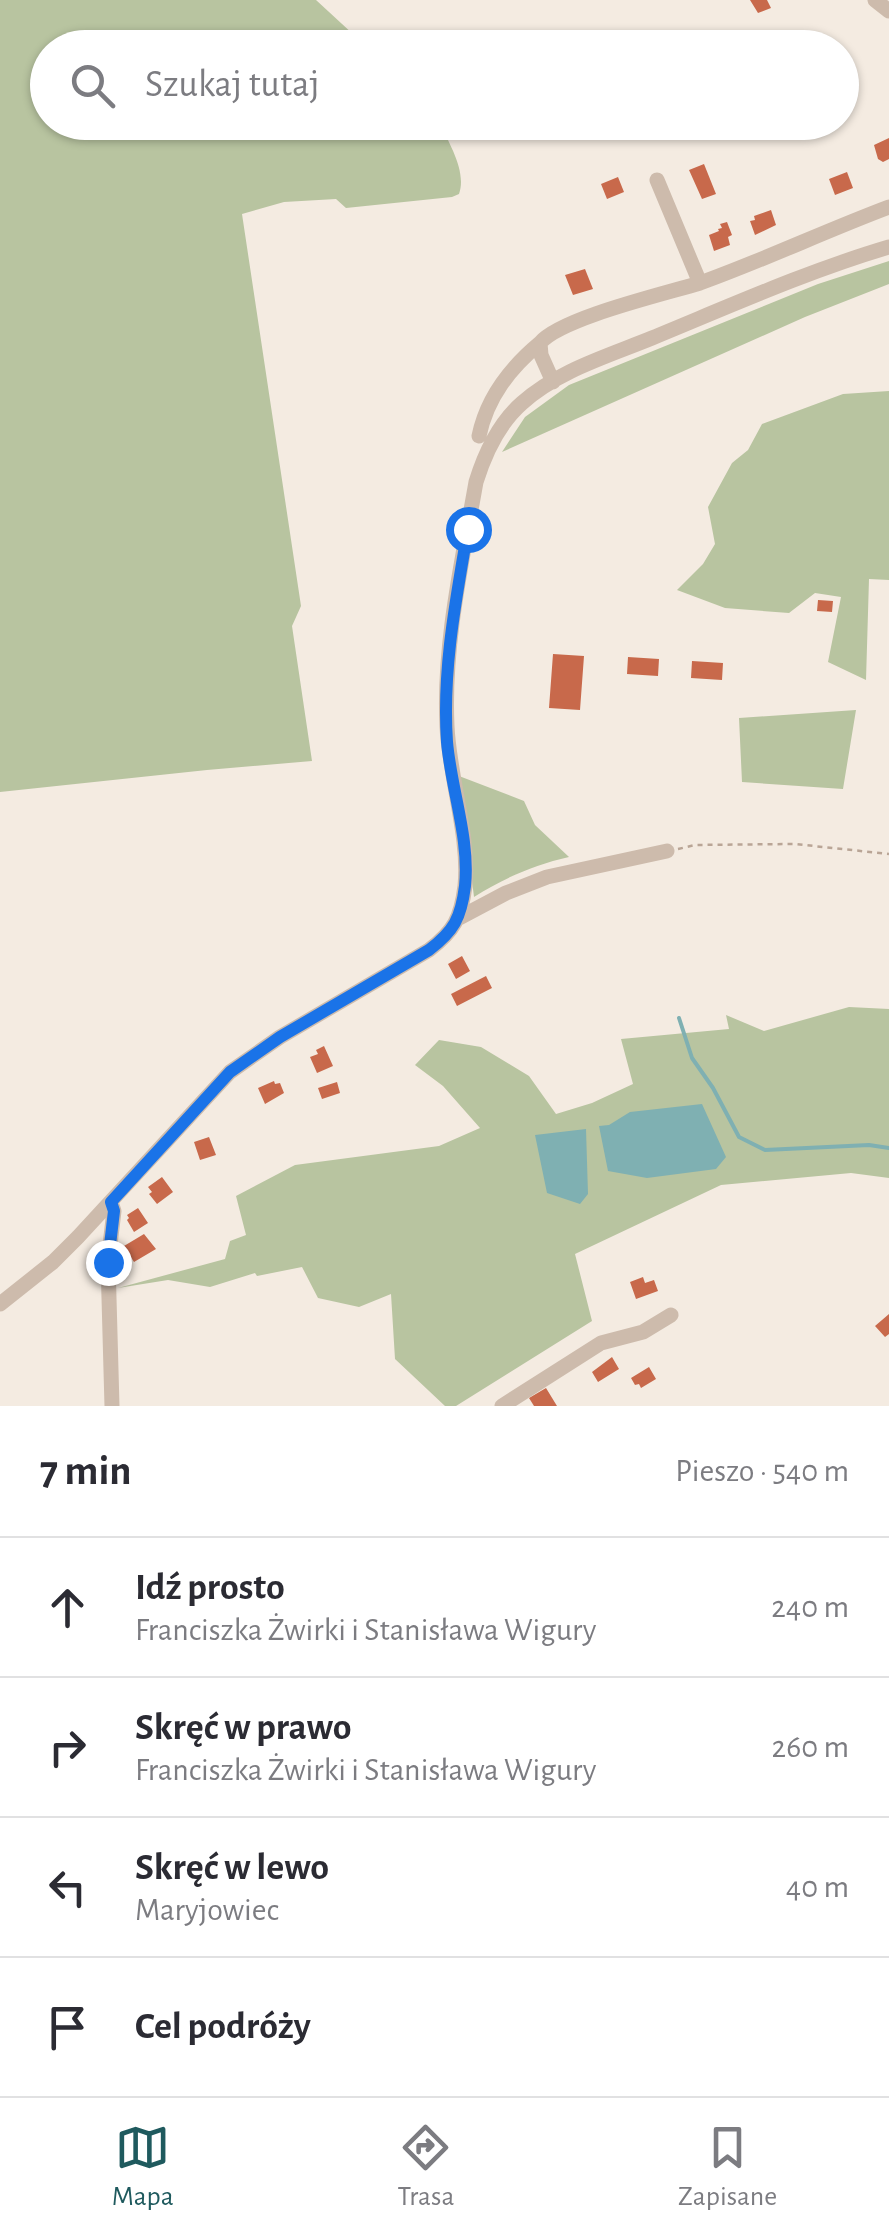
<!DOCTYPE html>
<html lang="pl">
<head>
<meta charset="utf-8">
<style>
	body { margin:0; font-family:"Alegreya Sans",sans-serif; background:#f7f7f7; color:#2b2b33 }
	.stop { position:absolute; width:30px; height:30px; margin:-22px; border:8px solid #1a73e8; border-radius:50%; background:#fff }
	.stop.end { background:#1a73e8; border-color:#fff; box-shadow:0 2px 10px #0008 }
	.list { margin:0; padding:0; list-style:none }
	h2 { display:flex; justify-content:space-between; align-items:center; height:130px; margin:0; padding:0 40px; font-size:42px }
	h2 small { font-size:32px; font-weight:400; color:#7c7c81 }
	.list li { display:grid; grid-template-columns:65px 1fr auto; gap:30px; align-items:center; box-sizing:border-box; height:140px; padding:0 40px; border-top:2px solid #e1e1e2 }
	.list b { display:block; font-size:38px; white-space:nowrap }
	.list p { margin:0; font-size:32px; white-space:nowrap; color:#7c7c81 }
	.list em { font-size:32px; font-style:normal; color:#7c7c81 }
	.icon { flex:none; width:55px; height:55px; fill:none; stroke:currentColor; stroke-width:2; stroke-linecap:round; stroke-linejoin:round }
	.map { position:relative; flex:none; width:889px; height:1406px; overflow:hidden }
	.search { position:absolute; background:#fff; box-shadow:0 2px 8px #0004; left:30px; right:30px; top:30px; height:110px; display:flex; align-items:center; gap:25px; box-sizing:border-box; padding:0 35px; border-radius:55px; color:#7c7c81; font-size:38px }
	.sheet { height:690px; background:#fff }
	nav { display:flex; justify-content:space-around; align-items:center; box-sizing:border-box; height:140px; border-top:2px solid #e1e1e2; background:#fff; font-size:28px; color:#7c7c81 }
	nav a { display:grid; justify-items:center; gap:5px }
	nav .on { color:#1f5a5e }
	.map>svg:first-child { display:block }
	.green { fill:#b8c4a0 }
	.water { fill:#7fb0b2 }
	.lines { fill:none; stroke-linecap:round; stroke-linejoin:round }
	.stream { stroke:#7fb0b2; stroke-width:4 }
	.building { fill:#c8694b }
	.path { stroke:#b9a596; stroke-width:2.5; stroke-dasharray:5 5; stroke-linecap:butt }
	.minor { stroke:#cdbbac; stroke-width:15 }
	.route { stroke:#1a73e8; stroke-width:12 }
</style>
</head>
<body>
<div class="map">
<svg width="889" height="1406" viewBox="0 0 889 1406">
	<rect width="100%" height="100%" fill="#f4ebe1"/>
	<!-- green -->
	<path class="green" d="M0,0h316l51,47 -319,1v74l392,1c9,21 27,48 19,71l-7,3 -106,11 -10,-9 -52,3 -42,12 59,392 -9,20 20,135 -105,9 -207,22z
		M889,261v23l-84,33 -303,135 23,-35 44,-32 249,-101z
		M889,391v189l-20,-1 -3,101 -38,-18 13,-65 -26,-4 -26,20 -64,-5 -48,-18 26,-26 12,-20 -7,-37 24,-44 16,-13 14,-26 81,-30z
		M856,710l-13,79 -101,-7 -3,-64z
		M459,776l65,25 11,24 34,32c-35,8 -65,21 -95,40z
		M849,1007l40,2v169l-38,-5 -130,12 -146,69 17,67 -136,85h-11l-50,-47 -4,-65 -32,13 -41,-9 -16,-31 -45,9 -2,-3 -45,14 -42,-7 -50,8 107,-29 5,-18 16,-6 -10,-39 59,-31 144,-19 41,-18 -37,-42 -28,-21 24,-25 42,7 48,29 27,38 36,-11 41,-19 -12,-45 108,-10 -3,-14 38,16z"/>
	<!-- water -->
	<path class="water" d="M702,1104l24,53 -10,12 -69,9 -39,-7 -9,-45 10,-1 21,-13z
		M586,1129l2,65 -8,10 -33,-11 -12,-58z"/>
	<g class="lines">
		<!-- stream -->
		<path class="stream" d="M679,1018l13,40 21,30 26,49 26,13 104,-5 20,3"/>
	</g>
	<!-- building -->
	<path class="building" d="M750,0h17l4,8 -13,5z
		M889,138v21l-6,3 -5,-3 -4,-14z
		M704,164l12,30 -14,5 -13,-29z
		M847,172l6,16 -18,7 -6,-16z
		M618,177l6,15 -17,7 -6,-15z
		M771,210l5,15 -21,10 -5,-14 5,-1 -1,-4z
		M727,222l5,13 -4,2 2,8 -16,6 -5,-16 10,-4 -1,-2 4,-1 -2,-4z
		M585,269l8,20 -20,6 -8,-20z
		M818,600l15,1 -1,11 -15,-1z
		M553,654l31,2 -4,54 -31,-2z
		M628,657l31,2 -1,17 -31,-2z
		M692,661l31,2 -1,17 -31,-2z
		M462,956l8,15 -14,8 -8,-15z
		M486,976l6,12 -35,18 -6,-12z
		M324,1046l9,20 -16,7 -7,-16 8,-3 -2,-4z
		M274,1081l1,3 5,-1 4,10 -19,11 -7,-16z
		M337,1082l3,11 -18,6 -4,-11z
		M209,1137l7,18 -16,5 -6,-18z
		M162,1177l11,15 -16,12 -8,-10 3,-2 -4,-5z
		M138,1208l10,15 -14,9 -7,-12 2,-2 -2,-3z
		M144,1234l12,15 -22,13 -10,-16z
		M643,1277l2,6 9,-3 4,11 -22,8 -6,-17z
		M889,1314v20l-4,3 -10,-11z
		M612,1357l7,12 -21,13 -6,-10z
		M649,1367l7,12 -15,9 -2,-4 -4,1 -4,-7z
		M546,1388l11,18h-23l-5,-8z"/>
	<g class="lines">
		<!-- path -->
		<path class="path" d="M678,849l17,-4 100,-1 94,10"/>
		<!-- minor -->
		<path class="minor" d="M875,0l14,11
			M700,283c64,-23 125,-52 189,-76
			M553,382l-12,-27 -1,-12c21,-25 124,-49 160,-60l-43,-103
			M479,436c8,-39 31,-68 61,-93
			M457,919l49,-26 41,-16 120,-26
			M111,1202l3,9 -6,51 4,144
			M0,1304l53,-42 25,-25 152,-165 50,-35 149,-87c25,-19 32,-32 36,-64 5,-49 -16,-110 -18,-160 -4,-81 15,-164 29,-244 9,-29 22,-58 46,-79 35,-32 86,-47 130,-65 78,-32 156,-67 237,-91
			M502,1406l99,-63 42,-11 28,-17"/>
	</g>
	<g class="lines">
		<!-- route -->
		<path class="route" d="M108,1262l6,-51 -3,-9 119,-130 50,-35 149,-87c25,-19 32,-32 36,-64 5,-47 -14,-97 -18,-144 -5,-72 9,-143 21,-213"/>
	</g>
</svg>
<div class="stop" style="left:468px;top:529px"></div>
<div class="stop end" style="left:108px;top:1262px"></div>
<div class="search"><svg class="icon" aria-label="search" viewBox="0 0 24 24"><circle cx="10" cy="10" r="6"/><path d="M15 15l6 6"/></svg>Szukaj tutaj</div>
</div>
<section class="sheet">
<h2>7 min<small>Pieszo · 540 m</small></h2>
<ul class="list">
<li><svg class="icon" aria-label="ahead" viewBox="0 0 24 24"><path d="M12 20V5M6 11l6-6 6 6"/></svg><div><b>Idź prosto</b><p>Franciszka Żwirki i Stanisława Wigury</p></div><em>240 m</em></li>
<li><svg class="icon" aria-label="right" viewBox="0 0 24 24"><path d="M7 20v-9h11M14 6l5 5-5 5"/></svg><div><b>Skręć w prawo</b><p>Franciszka Żwirki i Stanisława Wigury</p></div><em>260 m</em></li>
<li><svg class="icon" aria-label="left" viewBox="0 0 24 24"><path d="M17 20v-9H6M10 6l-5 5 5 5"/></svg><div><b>Skręć w lewo</b><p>Maryjowiec</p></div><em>40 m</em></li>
<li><svg class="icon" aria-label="arrive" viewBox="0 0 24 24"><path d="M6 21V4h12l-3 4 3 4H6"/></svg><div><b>Cel podróży</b></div></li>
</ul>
</section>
<nav>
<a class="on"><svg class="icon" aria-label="map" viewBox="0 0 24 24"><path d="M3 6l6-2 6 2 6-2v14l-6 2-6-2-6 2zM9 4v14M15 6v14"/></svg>Mapa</a>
<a><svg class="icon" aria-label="directions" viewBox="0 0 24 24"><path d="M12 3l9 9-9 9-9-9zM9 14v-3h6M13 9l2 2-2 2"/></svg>Trasa</a>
<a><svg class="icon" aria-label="saved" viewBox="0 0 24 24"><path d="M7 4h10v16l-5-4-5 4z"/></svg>Zapisane</a>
</nav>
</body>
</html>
